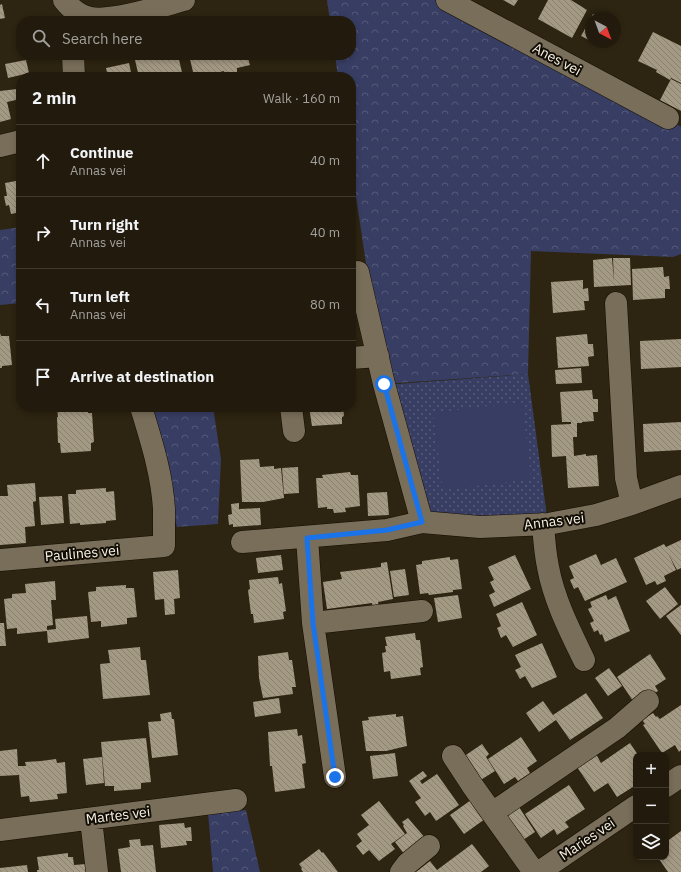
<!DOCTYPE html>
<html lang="en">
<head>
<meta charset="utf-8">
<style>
	body { margin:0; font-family:"IBM Plex Sans",sans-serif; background:#2a2416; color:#f1f3f6 }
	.controls { position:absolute; right:12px; bottom:12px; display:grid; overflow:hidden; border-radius:8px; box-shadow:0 2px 6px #0003 }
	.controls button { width:36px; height:36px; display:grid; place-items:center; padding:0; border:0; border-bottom:1px solid #3f392e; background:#221b0d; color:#f1f3f6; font:20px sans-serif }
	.compass { position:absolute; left:585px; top:12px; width:36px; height:36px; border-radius:50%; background:#221b0d; box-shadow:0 2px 6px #0003; rotate:139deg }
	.stop { position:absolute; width:12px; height:12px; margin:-9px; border:3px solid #1a73e8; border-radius:50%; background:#fff }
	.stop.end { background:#1a73e8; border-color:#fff; box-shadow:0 1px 4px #0008 }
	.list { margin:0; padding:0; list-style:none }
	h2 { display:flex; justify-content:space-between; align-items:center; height:52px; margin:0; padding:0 16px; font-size:17px }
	h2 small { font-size:13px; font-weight:400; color:#a2a19d }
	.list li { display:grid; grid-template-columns:26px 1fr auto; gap:12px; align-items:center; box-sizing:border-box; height:72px; padding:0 16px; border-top:1px solid #3f392e }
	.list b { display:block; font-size:15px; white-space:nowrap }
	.list p { margin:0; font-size:13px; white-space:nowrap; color:#a2a19d }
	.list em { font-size:13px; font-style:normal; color:#a2a19d }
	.icon { flex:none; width:22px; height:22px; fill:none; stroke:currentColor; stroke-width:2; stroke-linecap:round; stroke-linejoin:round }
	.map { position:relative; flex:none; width:681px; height:872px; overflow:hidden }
	.search { position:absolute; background:#221b0d; box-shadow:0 2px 6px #0003; left:16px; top:16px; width:340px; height:44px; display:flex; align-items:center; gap:10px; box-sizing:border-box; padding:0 14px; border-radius:16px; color:#a2a19d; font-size:15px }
	.panel { position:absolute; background:#221b0d; box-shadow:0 2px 6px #0003; left:16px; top:72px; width:340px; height:340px; border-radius:16px }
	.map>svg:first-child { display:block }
	.grass { fill:url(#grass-dots) }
	.forest { fill:url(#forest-crowns) }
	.pitch { fill:#383d63 }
	.building { fill:url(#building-back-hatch) }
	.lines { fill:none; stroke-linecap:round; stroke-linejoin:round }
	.minor-casing { stroke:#150d00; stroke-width:23 }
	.minor { stroke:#796e59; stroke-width:22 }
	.route { stroke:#1a73e8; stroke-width:5 }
	.labels { text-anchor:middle; stroke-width:4; stroke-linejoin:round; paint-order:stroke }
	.street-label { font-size:14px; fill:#f8f2e6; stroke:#120e06 }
</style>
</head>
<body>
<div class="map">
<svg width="681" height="872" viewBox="0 0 681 872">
	<defs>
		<pattern id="grass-dots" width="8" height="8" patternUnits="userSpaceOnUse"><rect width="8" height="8" fill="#383d63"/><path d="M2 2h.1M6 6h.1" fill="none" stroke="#565a79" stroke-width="1.8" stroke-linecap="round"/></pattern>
		<pattern id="forest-crowns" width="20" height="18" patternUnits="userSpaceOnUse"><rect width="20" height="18" fill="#383d63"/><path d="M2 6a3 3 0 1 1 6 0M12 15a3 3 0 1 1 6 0" fill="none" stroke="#565a79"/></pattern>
		<pattern id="building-back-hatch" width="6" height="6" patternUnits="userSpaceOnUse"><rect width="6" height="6" fill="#a49983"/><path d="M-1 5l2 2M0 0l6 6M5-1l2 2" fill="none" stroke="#898170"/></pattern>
	</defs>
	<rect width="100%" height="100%" fill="#2d2411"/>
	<!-- grass -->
	<path class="grass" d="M528,374l20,150 -126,-2 -38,-137z"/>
	<!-- forest -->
	<path class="forest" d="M327,0h120l221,118 13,9v127l-8,3 -142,-6 -3,123 -144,10 -33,-221v-86h-13l-3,-22h16v-34h-21z
		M21,227v76l-21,2v-75z
		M144,407h69l8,52 -3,65 -41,3z
		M246,810l14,62h-47l-5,-59z"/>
	<!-- pitch -->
	<path class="pitch" d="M522,402l9,77 -88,11 -10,-77z"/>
	<!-- building -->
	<path class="building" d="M503,0h15l-4,6z
		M548,0h23l16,10 -15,28 -34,-19z
		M2,4l3,14 -5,1v-14z
		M593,14l7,4h-9v23l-10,-5z
		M310,18v3h-9v-1z
		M653,32l28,14v37l-10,-5 -1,2 -14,-8 1,-2 -19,-9z
		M593,42h13l-3,5z
		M157,55h21l5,22h-44l-4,-17z
		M189,55h58l3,10 -13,3v4l-12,3 -1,-4 -15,4v-2l-15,3z
		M259,55h27l1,1 -11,2v-2l-16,4z
		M291,55h12v1l-11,2z
		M26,60l3,13 -21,5 -3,-14z
		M129,63l3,14h-24l-2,-9z
		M671,79l10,5v27l-21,-11z
		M17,89l3,10 -13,3 4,17 -11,3v-31z
		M21,121v14h-2l-2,-13z
		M21,180v32l-10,2 -2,-9 -3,1 -2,-10h3l-2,-13z
		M612,258l2,24 -1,-24h17l1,27 -37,2 -1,-27z
		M663,267l1,10 5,-1 1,13h-5v9l-32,2 -1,-31z
		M583,280v9l5,-1 1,13h-5l1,9 -32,3 -2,-31z
		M0,333l1,3h8l3,29 -10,1v2h-2z
		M587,334l1,10h5l1,12 -6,1 1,9 -31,2 -2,-31z
		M681,339v28l-40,2 -1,-28z
		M581,368l1,15 -26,1 -1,-14z
		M592,390l1,9h5v13h-5l1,9 -12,1v1h-5v14h-4l1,19 12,-2v2l11,-1 2,31 -31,2 -2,-32 -14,1 -1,-32 20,-1v-2h-9l-2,-30z
		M57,407h31v6h4l1,15 1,14 -3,1v8l-30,2 -1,-10h-2l-1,-26h1z
		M309,407h34l1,9 -2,1v7l-30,2z
		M681,422v28l-37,2 -1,-28z
		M259,459l1,8 14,-1v3l7,-1 3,30 -21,4h-21l-2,-42z
		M298,467l1,26 -15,1 -2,-26z
		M350,472l1,3h7l2,31 -15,2 1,4 -12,1 -1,-4h-6v-2l-9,1 -2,-30h7l-1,-3z
		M35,483l1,18 -3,1 2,24 -10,1 1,16 -26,2v-49h8l-1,-11z
		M106,488v4l8,-1 2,29 -10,1v2l-26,2v-2l-10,1 -2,-30h8v-4z
		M387,492l2,23 -21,1 -1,-23z
		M62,496l2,27 -23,2 -2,-28z
		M239,503v6l21,-1 1,17 -28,2v-3l-4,1 -1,-10 4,-1 -1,-10z
		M681,540v28l-4,2 -9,-17 8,17 -12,6 2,5 -9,4 -2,-4 -9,4 -12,-27 30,-14 2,3z
		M596,554l5,11 15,-7 11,24 -42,19 -7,-14 -4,2 -4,-9 4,-2 -5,-12z
		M281,555l2,15 -25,3 -2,-15z
		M515,555l16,34 -37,18 -5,-12 6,-3 -5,-10 4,-2 -6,-13z
		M450,557v3l8,-1 4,30 -9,1v2l-24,3 -1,-2 -8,1 -4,-29 6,-1v-3z
		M387,562l6,37 -15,3 1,6 -6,1 -1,-6 -45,6 -4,-27 19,-3 -2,-7 41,-5v-4z
		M405,569l4,26 -15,2 -4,-26z
		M178,570l2,28 -6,1 1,15 -10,1 -1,-16 -9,1 -2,-28z
		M278,577l1,7 3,-1 4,28 -3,1 1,7 -30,4 -1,-9h-2l-3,-24 2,-1 -1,-9z
		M55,581l1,19h-5l2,25 -6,1v4l9,-1 -1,-10 32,-3 2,22 -41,5 -1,-12 -30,3v-6l-10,1 -3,-30 8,-1v-4l14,-1 -1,-9z
		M126,585v3h8l3,29 -10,1v6l-26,3v-6l-10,1 -3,-30 8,-1v-4z
		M665,587l13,17 -18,15 -14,-18z
		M458,595l4,23 -24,4 -4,-24z
		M606,595l2,5 8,-4 14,35 -25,11 -3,-8 -2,1 -2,-5 -4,2 -4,-9 4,-2 -6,-12 4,-2 -2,-5z
		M522,602l15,33 -24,12 -7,-12 -5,3 -4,-10 4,-2 -5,-12z
		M681,605v30l-15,-19z
		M0,623h4l2,23h-6z
		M415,633l1,7h4l3,27 -3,1 1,7 -30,4 -1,-8 -6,1 -2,-19 4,-1 -1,-6h2l-2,-9z
		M542,643l15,34 -25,11 -7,-12 -5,3 -5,-9 6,-3 -6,-12z
		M140,647l1,13h5l4,35 -47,4 -3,-35 10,-1 -2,-13z
		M288,652l1,8h3l4,27h-4l1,7 -30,4 -4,-20 -1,-22z
		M650,654l16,25 -11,7 3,5 -11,7 -14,3 -16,-24z
		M609,668l13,18 -14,10 -13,-18z
		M586,693l17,25 -33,22 -14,-20 -17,12 -13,-19 17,-12 10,14z
		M279,698l2,15 -26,4 -2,-15z
		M681,705v45l-2,2 -4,-7 -13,8 -19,-28 2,-1 -3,-4 11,-7 3,4 1,-1 3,3z
		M171,712l1,7h2l4,36 -26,3 -4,-36 13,-1 -1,-7z
		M396,714v3l7,-1 4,30 -21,5h-20l-4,-30 7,-1 -1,-3z
		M297,729l1,7 4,-1 4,28 -4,1 3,24 -30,4 -3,-26h-2l-2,-34z
		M521,737l16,24 -10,7 3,5 -12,8 -3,-4 -11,7 -16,-25z
		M146,738l5,44 -10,1v6l-27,2v-5h-9l-4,-44z
		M630,743l8,12h-2v20l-2,2 2,4v4l-19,12 -9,-14 -14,9 -17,-25 19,-13 5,9z
		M482,744l7,10 -3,3 9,14 -16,10 -16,-24z
		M17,749l1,17h8l-1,-4 16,-1 15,-2 1,4 8,-1 2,31 -10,1 1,5 -28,3 -1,-6 -8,1 -2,-22 -19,1v-25z
		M395,753l3,23 -25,3 -3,-23z
		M102,757l2,26 -18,2 -3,-26z
		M423,771l4,5 -7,5 2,3 15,-10 22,31 -23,16 -6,-9 -5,4 -10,-14 6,-4 -12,-17z
		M569,785l16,24 -20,13 4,5 -12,8 -3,-6 -13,9 -16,-24z
		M471,800l14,19 -21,15 -14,-19z
		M379,801l26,33 -14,10 4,5 -16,12 -10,-11 -6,5 -7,-9 6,-5 -5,-7 12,-9 -8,-10z
		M519,807l16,25 -12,8 -17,-25z
		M408,818l18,21 -21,16 -10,-13 12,-9 -4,-7 1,-1 -2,-3z
		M184,823l1,5 6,-1 1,14h-6l1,4 -26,3 -2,-23z
		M681,831v41h-13l-9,-13 3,-2h4v-15z
		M140,839l1,7 12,-1 3,27h-35l-3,-23 12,-2 -1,-7z
		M472,844l17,22 -8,6h-65l14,-11 7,9z
		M319,849l3,4 1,-1 15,20h-35l-2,-3 1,-1 -3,-4z
		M68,853v4h5l1,8 12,-1 1,8h-50v-2h2l-2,-13z
		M27,865l1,7h-28v-4z"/>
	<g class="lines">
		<defs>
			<path id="minor" d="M64,0c7,9 16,16 27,18 22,4 71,-12 93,-18
				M447,0l221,118
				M73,55l1,22
				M0,146l21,-5
				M358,272l26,112 38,138
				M616,303l10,175 6,26
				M351,358l27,-2
				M291,407l3,24
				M543,524c1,14 2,29 5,43 6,33 22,64 36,93
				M307,538l6,85 22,154
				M242,542l145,-12 35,-8 58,5 68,-3 48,-9 36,-11 49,-18
				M0,560l164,-14c0,-13 0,-25 0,-37 -2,-35 -13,-69 -23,-102
				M313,623l109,-12
				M453,756l19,29 62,87
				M666,786l15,-10
				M492,813l125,-85 31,-27
				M91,819l6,53
				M0,830l236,-30
				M401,872l6,-8 22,-18
				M539,872l97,-66"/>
		</defs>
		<!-- minor casing -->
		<use href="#minor" class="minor-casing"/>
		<!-- minor -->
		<use href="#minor" class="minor"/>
	</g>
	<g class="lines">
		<!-- route -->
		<path class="route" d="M335,777l-22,-154 -6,-85 80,-8 35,-8 -38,-138"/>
	</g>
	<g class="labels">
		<!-- street labels -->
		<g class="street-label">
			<text transform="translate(557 59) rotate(28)" y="5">Anes vei</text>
			<text transform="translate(554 521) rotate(-7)" y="5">Annas vei</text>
			<text transform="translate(82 553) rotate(-5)" y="5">Paulines vei</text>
			<text transform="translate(118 815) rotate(-7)" y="5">Martes vei</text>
			<text transform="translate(587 839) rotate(-34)" y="5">Maries vei</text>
		</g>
	</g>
</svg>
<div class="controls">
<button>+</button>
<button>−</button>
<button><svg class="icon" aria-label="layers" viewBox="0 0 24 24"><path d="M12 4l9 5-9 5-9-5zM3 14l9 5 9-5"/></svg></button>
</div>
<svg class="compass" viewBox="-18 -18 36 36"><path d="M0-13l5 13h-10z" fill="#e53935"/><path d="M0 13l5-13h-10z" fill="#a2a19d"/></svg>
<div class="stop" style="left:384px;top:384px"></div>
<div class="stop end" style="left:335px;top:777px"></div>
<div class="search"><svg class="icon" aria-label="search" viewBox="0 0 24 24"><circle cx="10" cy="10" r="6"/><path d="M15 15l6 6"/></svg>Search here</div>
<section class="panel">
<h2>2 min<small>Walk · 160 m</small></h2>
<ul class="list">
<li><svg class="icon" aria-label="ahead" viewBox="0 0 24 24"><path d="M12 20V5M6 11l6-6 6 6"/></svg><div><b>Continue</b><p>Annas vei</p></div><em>40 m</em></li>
<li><svg class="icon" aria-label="right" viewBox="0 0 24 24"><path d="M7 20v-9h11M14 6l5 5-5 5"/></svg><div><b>Turn right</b><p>Annas vei</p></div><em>40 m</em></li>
<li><svg class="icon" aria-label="left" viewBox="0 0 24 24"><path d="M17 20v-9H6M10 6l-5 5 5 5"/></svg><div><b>Turn left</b><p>Annas vei</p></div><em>80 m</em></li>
<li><svg class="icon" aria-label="arrive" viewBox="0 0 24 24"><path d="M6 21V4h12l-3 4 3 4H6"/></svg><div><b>Arrive at destination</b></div></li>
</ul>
</section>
</div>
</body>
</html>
